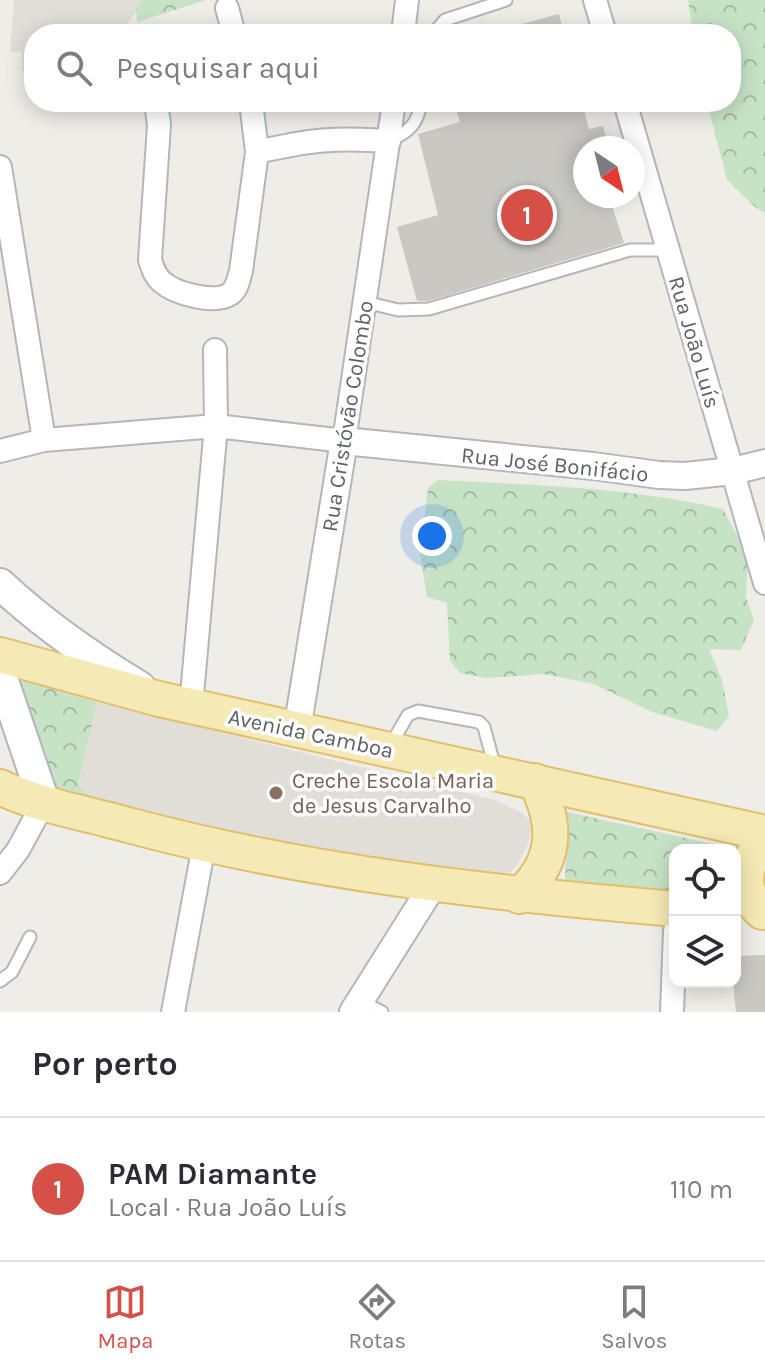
<!DOCTYPE html>
<html lang="pt">
<head>
<meta charset="utf-8">
<style>
	body { margin:0; font-family:Karla,sans-serif; background:#f7f7f7; color:#2b2b33 }
	.controls { position:absolute; right:24px; bottom:24px; display:grid; overflow:hidden; border-radius:16px; box-shadow:0 4px 20px #0003 }
	.controls button { width:72px; height:72px; display:grid; place-items:center; padding:0; border:0; border-bottom:2px solid #e1e1e2; background:#fff; color:#2b2b33; font:40px sans-serif }
	.compass { position:absolute; left:573px; top:136px; width:72px; height:72px; border-radius:50%; background:#fff; box-shadow:0 4px 20px #0003; rotate:145deg }
	.you { position:absolute; left:432px; top:536px; width:28px; height:28px; margin:-20px; border:6px solid #fff; border-radius:50%; background:#1a73e8; box-shadow:0 0 0 12px #1a73e833 }
	.badge { display:grid; place-items:center; width:52px; height:52px; border-radius:50%; background:#d55047; color:#fff; font-size:26px; font-weight:700 }
	.pin { position:absolute; translate:-50% -50%; border:4px solid #fff; box-shadow:0 2px 8px #0006 }
	.list { margin:0; padding:0; list-style:none }
	h2 { display:flex; justify-content:space-between; align-items:center; height:104px; margin:0; padding:0 32px; font-size:34px }
	h2 small { font-size:26px; font-weight:400; color:#7c7c81 }
	.list li { display:grid; grid-template-columns:52px 1fr auto; gap:24px; align-items:center; box-sizing:border-box; height:144px; padding:0 32px; border-top:2px solid #e1e1e2 }
	.list b { display:block; font-size:30px; white-space:nowrap }
	.list p { margin:0; font-size:26px; white-space:nowrap; color:#7c7c81 }
	.list em { font-size:26px; font-style:normal; color:#7c7c81 }
	.icon { flex:none; width:44px; height:44px; fill:none; stroke:currentColor; stroke-width:2; stroke-linecap:round; stroke-linejoin:round }
	.map { position:relative; flex:none; width:765px; height:1012px; overflow:hidden }
	.search { position:absolute; background:#fff; box-shadow:0 4px 20px #0003; left:24px; right:24px; top:24px; height:88px; display:flex; align-items:center; gap:20px; box-sizing:border-box; padding:0 28px; border-radius:32px; color:#7c7c81; font-size:30px }
	.sheet { height:248px; background:#fff }
	nav { display:flex; justify-content:space-around; align-items:center; box-sizing:border-box; height:112px; border-top:2px solid #e1e1e2; background:#fff; font-size:22px; color:#7c7c81 }
	nav a { display:grid; justify-items:center; gap:4px }
	nav .on { color:#d55047 }
	.map>svg:first-child { display:block }
	.education { fill:#e1ded8 }
	.forest { fill:url(#forest-crowns) }
	.building { fill:#cac8c3 }
	.lines { fill:none; stroke-linecap:round; stroke-linejoin:round }
	.service-casing { stroke:#b4b6ba; stroke-width:15 }
	.minor-casing { stroke:#b4b6ba; stroke-width:26 }
	.tertiary-casing { stroke:#b4b6ba; stroke-width:30 }
	.secondary-casing { stroke:#b3b5b9; stroke-width:34 }
	.primary-casing { stroke:#e1bf6d; stroke-width:38 }
	.service { stroke:#fff; stroke-width:11 }
	.minor { stroke:#fff; stroke-width:22 }
	.tertiary { stroke:#fff; stroke-width:26 }
	.secondary { stroke:#fff; stroke-width:30 }
	.primary { stroke:#f5eab5; stroke-width:34 }
	.education-dot { fill:#8d6e63; stroke:#fff; stroke-width:3 }
	.labels { text-anchor:middle; stroke-width:7; stroke-linejoin:round; paint-order:stroke }
	.street-label { font-size:22px; fill:#5e6165; stroke:#fff }
	.education-label { font-size:22px; fill:#785e54; stroke:#fff; text-anchor:start }
</style>
</head>
<body>
<div class="map">
<svg width="765" height="1012" viewBox="0 0 765 1012">
	<defs>
		<pattern id="forest-crowns" width="20" height="18" patternUnits="userSpaceOnUse" patternTransform="scale(2)"><rect width="20" height="18" fill="#c7e3c6"/><path d="M2 6a3 3 0 1 1 6 0M12 15a3 3 0 1 1 6 0" fill="none" stroke="#a5bba4"/></pattern>
	</defs>
	<rect width="100%" height="100%" fill="#eeede7"/>
	<!-- education -->
	<path class="education" d="M14,0h132l-25,31 -7,3h-80v32l-12,5v-20l-12,1z
		M97,702l398,98 29,14 6,7 2,7 -4,16 -11,21 -9,9 -9,3 -188,-25 -211,-47 -22,-20z"/>
	<!-- forest -->
	<path class="forest" d="M143,0h63l-69,22 -1,-14z
		M688,0h77v213l-10,-6 -28,-27 -20,-78h24v-68h-38z
		M438,480c96,5 192,7 285,29l25,47 -2,41 8,23 -13,30 -32,-1 13,31 7,36 -12,15 -65,-19 -58,-28 -50,-10 -58,4 -26,-5 -10,-12 -3,-58 -20,-6 -7,-43 8,-66z
		M12,674l85,28 -19,83 22,20 -36,-10 -13,-12z
		M567,812l169,37 -1,17v-16h-60v43l-110,-12z"/>
	<!-- building -->
	<path class="building" d="M559,14l5,20h-60l-1,-5z
		M454,102h128l7,27 14,-3 6,22h-24v48h24l15,47 -196,58h-11l-20,-74 41,-12 -20,-81 42,-12z
		M765,955v57h-29l-3,-30 2,-26z"/>
	<g class="lines">
		<defs>
			<path id="service" d="M433,34l12,-14 61,-20
				M389,141c20,-9 29,-17 32,-39
				M365,302l33,8 31,-1 201,-59h39
				M390,746l18,-31 10,-4 61,11 5,5 11,41
				M0,981l12,-9 18,-35
				M360,1001l22,11"/>
			<path id="minor" d="M595,0l10,34
				M227,8l7,26
				M403,34l4,-34
				M156,102l3,23 -9,135c3,9 5,16 12,22 14,12 52,22 68,12 8,-6 8,-14 11,-23l16,-119 -6,-50
				M625,102l140,481
				M257,152c52,-12 79,-15 132,-11
				M0,167l44,273
				M0,451l44,-11 172,-14 128,15 50,-339
				M191,706l25,-280 -1,-76
				M0,873l18,-23 26,-48
				M173,1012l31,-167
				M672,1012l3,-81"/>
			<path id="tertiary" d="M297,730l47,-289 249,25 66,9 26,1 48,-5 32,-8
				M353,1012l80,-127"/>
			<path id="secondary" d="M0,584c43,40 90,73 140,103
				M0,672l44,130"/>
			<path id="primary" d="M0,655l159,44 606,134
				M0,787c39,19 87,26 128,38 179,48 363,68 547,84
				M519,896c38,-34 39,-72 16,-115
				M762,912c-23,-21 -20,-50 3,-69"/>
		</defs>
		<!-- service casing -->
		<use href="#service" class="service-casing"/>
		<!-- minor casing -->
		<use href="#minor" class="minor-casing"/>
		<!-- tertiary casing -->
		<use href="#tertiary" class="tertiary-casing"/>
		<!-- secondary casing -->
		<use href="#secondary" class="secondary-casing"/>
		<!-- primary casing -->
		<use href="#primary" class="primary-casing"/>
		<!-- service -->
		<use href="#service" class="service"/>
		<!-- minor -->
		<use href="#minor" class="minor"/>
		<!-- tertiary -->
		<use href="#tertiary" class="tertiary"/>
		<!-- secondary -->
		<use href="#secondary" class="secondary"/>
		<!-- primary -->
		<use href="#primary" class="primary"/>
	</g>
	<!-- markers -->
	<circle class="education-dot" cx="276" cy="793" r="8"/>
	<g class="labels">
		<!-- street labels -->
		<g class="street-label">
			<text transform="translate(695 342) rotate(74)" y="8">Rua João Luís</text>
			<text transform="translate(347 416) rotate(-81)" y="8">Rua Cristóvão Colombo</text>
			<text transform="translate(555 464) rotate(6)" y="8">Rua José Bonifácio</text>
			<text transform="translate(311 733) rotate(12)" y="8">Avenida Camboa</text>
		</g>
		<!-- education labels -->
		<g class="education-label">
			<text x="292" y="788">Creche Escola Maria<tspan x="292" dy="25">de Jesus Carvalho</tspan></text>
		</g>
	</g>
</svg>
<div class="controls">
<button><svg class="icon" aria-label="locate" viewBox="0 0 24 24"><circle cx="12" cy="12" r="6"/><path d="M12 2v4M12 18v4M2 12h4M18 12h4"/></svg></button>
<button><svg class="icon" aria-label="layers" viewBox="0 0 24 24"><path d="M12 4l9 5-9 5-9-5zM3 14l9 5 9-5"/></svg></button>
</div>
<svg class="compass" viewBox="-18 -18 36 36"><path d="M0-13l5 13h-10z" fill="#e53935"/><path d="M0 13l5-13h-10z" fill="#7c7c81"/></svg>
<div class="you"></div>
<div class="pin badge" style="left:527px;top:215px">1</div>
<div class="search"><svg class="icon" aria-label="search" viewBox="0 0 24 24"><circle cx="10" cy="10" r="6"/><path d="M15 15l6 6"/></svg>Pesquisar aqui</div>
</div>
<section class="sheet">
<h2>Por perto<small></small></h2>
<ul class="list">
<li><span class="badge">1</span><div><b>PAM Diamante</b><p>Local · Rua João Luís</p></div><em>110 m</em></li>
</ul>
</section>
<nav>
<a class="on"><svg class="icon" aria-label="map" viewBox="0 0 24 24"><path d="M3 6l6-2 6 2 6-2v14l-6 2-6-2-6 2zM9 4v14M15 6v14"/></svg>Mapa</a>
<a><svg class="icon" aria-label="directions" viewBox="0 0 24 24"><path d="M12 3l9 9-9 9-9-9zM9 14v-3h6M13 9l2 2-2 2"/></svg>Rotas</a>
<a><svg class="icon" aria-label="saved" viewBox="0 0 24 24"><path d="M7 4h10v16l-5-4-5 4z"/></svg>Salvos</a>
</nav>
</body>
</html>
